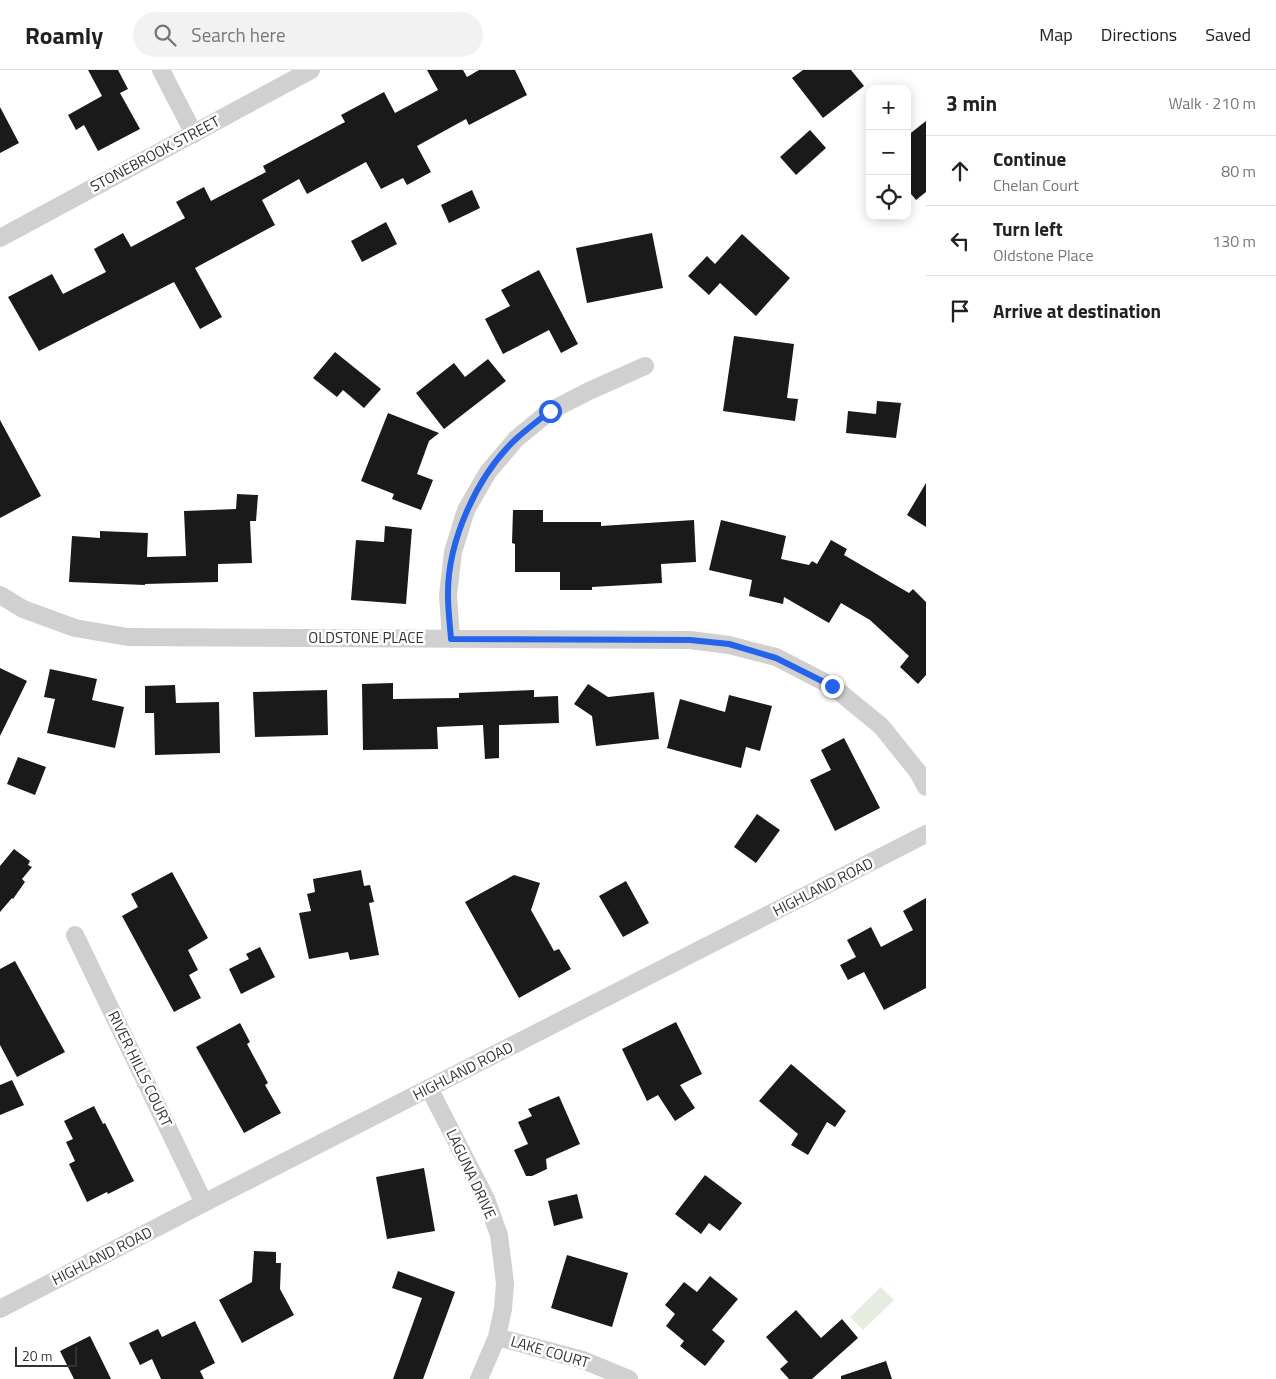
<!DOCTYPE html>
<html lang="en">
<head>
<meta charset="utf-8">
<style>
	body { margin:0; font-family:"Titillium Web",sans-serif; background:#f2f2f2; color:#222 }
	.controls { position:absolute; right:15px; top:15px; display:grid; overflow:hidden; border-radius:10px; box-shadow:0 2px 12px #0003 }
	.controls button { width:45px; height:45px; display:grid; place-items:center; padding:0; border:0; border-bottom:1px solid #e0e0e0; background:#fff; color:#222; font:25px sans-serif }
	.scale { position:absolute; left:15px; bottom:12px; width:62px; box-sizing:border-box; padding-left:5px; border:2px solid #333; border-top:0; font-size:14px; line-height:18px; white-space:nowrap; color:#333; -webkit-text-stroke:4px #fff; paint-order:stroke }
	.stop { position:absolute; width:15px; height:15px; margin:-11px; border:4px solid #2563eb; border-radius:50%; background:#fff }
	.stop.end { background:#2563eb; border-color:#fff; box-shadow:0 1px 5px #0008 }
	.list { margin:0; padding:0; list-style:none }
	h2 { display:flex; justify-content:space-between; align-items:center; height:65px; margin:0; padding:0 20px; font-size:21px }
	h2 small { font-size:16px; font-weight:400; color:#767676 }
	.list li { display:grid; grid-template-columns:32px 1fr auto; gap:15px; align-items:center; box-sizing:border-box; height:70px; padding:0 20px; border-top:1px solid #e0e0e0 }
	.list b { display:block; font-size:19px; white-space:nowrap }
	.list p { margin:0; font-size:16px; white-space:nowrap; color:#767676 }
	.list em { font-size:16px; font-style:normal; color:#767676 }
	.icon { flex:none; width:28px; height:28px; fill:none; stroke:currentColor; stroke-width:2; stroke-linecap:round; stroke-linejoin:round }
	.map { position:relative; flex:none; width:926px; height:1309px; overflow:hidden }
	header { display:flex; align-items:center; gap:30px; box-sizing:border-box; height:70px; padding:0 25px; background:#fff; border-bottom:1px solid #e0e0e0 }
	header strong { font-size:24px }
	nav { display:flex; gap:28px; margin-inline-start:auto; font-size:18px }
	.search { width:350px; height:45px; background:#f2f2f2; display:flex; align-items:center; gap:12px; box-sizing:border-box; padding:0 18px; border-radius:28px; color:#767676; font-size:19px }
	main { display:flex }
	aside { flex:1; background:#fff }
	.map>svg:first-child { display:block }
	.green { fill:#e6ecdf }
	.building { fill:#1a1a1a }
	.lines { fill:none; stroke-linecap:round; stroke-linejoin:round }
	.minor { stroke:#d0d0d0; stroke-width:18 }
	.route { stroke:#2563eb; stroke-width:6 }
	.labels { text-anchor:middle; stroke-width:5; stroke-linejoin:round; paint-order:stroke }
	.street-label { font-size:15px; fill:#333; stroke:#fff }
</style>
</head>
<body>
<header>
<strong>Roamly</strong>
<div class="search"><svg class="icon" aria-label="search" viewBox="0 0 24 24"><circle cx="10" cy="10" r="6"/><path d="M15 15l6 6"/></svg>Search here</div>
<nav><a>Map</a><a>Directions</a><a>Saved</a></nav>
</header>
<main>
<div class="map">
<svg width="926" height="1309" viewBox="0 0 926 1309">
	<rect width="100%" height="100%" fill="#fff"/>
	<!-- green -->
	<path class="green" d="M881,1217l13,13 -31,30 -13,-13z"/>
	<!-- building -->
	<path class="building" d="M88,0h30l10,19 -8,4 20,36 -42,22 -14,-26 -8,5 -8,-15 34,-19z
		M427,0h36l4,7 12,-7h36l12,25 -58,30 -3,-6 -49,27 14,26 -24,13 -4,-7 -22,11 -15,-27 -59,32 -8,-15 -37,21 13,25 -80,43 27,49 -22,12 -26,-47 -135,69 -31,-54 44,-23 11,20 43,-22 -12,-23 29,-16 8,14 54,-29 -9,-16 28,-15 7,14 55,-29 -3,-6 82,-44 -4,-7 43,-23 11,21 43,-23z
		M803,0h48l13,16 -41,32 -31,-40z
		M0,37l19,36 -19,10z
		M926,51v71l-10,8 -9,-11v-53z
		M810,60l16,18 -30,27 -16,-18z
		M472,120l8,18 -31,15 -8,-18z
		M386,152l11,22 -35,18 -11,-21z
		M652,163l11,55 -76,15 -11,-55z
		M742,164l48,44 -34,38 -36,-33 -11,12 -21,-19 19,-20 8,8z
		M539,200l39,74 -17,9 -12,-23 -46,24 -18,-35 25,-13 -9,-16z
		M734,266l60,8 -7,54 11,1 -3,22 -72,-10z
		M335,282l46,37 -17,19 -21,-18 -6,7 -24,-19z
		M488,289l18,22 -62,48 -28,-36 38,-30 11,14z
		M877,331l24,2 -5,35 -50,-5 2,-22 28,3z
		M388,343l51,20 -10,8 -12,33 16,6 -12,30 -29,-11 2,-5 -33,-13z
		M0,350l41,76 -41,22z
		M926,413v44l-19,-12z
		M237,424l21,1 -2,26h-6l2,42 -34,1v18l-73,2v1l-76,-3 3,-46 28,2v-7l48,2 -1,24 39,-1 -2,-45 52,-2z
		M513,440h30v12h58v4l93,-6 2,42 -35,2 1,19 -70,4v3h-32v-18h-45v-28l-3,-1z
		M721,450l65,16 -5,23 28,6 3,-4 5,3 14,-24 16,9 -3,6 65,38 4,-4 13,13v73l-8,9 -18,-17 9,-11 -39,-36 -29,-17 -12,20 -45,-26 -1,7 -34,-8 3,-16 -43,-10z
		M385,456l27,3 -6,75 -55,-4 5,-60 28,2z
		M0,598l27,13 -27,55z
		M50,599l47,10 -5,21 32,7 -9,41 -68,-15 8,-34 -11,-2z
		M393,613v16l66,-1v-5l75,-3v7l24,-1 1,27 -60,2v33l-14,1 -2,-34 -46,2 1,22 -75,1 -1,-66z
		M588,614l20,13 46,-5 5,47 -63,7 -4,-30 -18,-12z
		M175,615l1,18 43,-1 1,51 -65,2 -1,-42h-9v-27z
		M327,620l1,45 -73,2 -2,-45z
		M729,625l43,11 -12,45 -14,-4 -5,21 -74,-20 13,-49 45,13z
		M844,668l36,70 -45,23 -25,-51 21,-10 -10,-20z
		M18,687l28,10 -11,28 -28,-11z
		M757,744l23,16 -24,33 -22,-16z
		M14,779l16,12 -2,4 4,2 -10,12 3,3 -12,17 -1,-1 -12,14v-46z
		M361,800l3,16 6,-1 4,17 -5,1 10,52 -29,5 -2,-8 -39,7 -10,-46 12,-2 -4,-17 8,-2 -2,-13z
		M172,802l36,66 -20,12 10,20 -9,5 12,23 -27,14 -52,-96 16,-9 -7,-13z
		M514,805l26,8 -9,27 23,41 5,-2 12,20 -52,29 -54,-96z
		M626,811l23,42 -26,14 -24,-41z
		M926,828v90l-42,22 -20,-38 -16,8 -8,-15 16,-8 -9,-17 24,-13 10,20 32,-17 -10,-19z
		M260,877l15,30 -34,17 -12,-25 20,-10 -3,-5z
		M15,891l50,91 -48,25 -17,-32v-76z
		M676,952l26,52 -22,11 15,23 -20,13 -17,-26 -11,6 -25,-52z
		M240,953l10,19 -3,2 21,39 -3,2 16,28 -37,20 -48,-86z
		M791,994l55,47 -11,16 -8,-5 -19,33 -17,-10 7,-11 -39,-33z
		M12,1010l12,25 -24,10v-30z
		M559,1026l21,48 -34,15 1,10 -15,7h-6l-12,-26 14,-6 -10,-22 14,-6 -4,-7z
		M94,1036l9,18 2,-1 29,58 -26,13 -1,-2 -20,10 -18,-38 6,-3 -9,-19 7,-3 -9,-18z
		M424,1098l11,63 -48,8 -11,-62z
		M705,1105l37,28 -22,28 -11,-8 -8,11 -26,-20z
		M577,1124l6,24 -29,8 -6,-25z
		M254,1181l22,1v11h5l-1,26 14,26 -52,28 -23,-43 33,-18z
		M567,1185l61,18 -16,54 -61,-19z
		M398,1201l57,21 -32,87h-30l29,-81 -30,-10z
		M710,1206l28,23 -26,31 13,11 -20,25 -25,-20 4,-5 -18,-15 9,-12 -10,-9 19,-23 13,10z
		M796,1240l25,28 21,-19 16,19 -46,41h-23l-9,-10 8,-7 -22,-25z
		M195,1251l20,42 -15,8 4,8h-43l-9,-20 -12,6 -11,-22 29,-14 4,8z
		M90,1266l21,43h-37l-14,-28z
		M886,1291l6,18h-51v-3z"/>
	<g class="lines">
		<!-- minor -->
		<path class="minor" d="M161,0l33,64
			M0,168l311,-168
			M0,525l23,14 52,19 53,9 562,3 39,5 47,12 56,29 49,40 37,46 8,15
			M451,569l-3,-44 5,-43 13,-42 22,-38 28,-33 34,-28 39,-20 56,-25
			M75,865l129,268
			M429,1018l57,111 13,36 6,48 -2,26 -6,28 -18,42
			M0,1239l204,-106 722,-369
			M497,1267l86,23 46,19"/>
	</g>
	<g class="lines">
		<!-- route -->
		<path class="route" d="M550,341c-11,9 -23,18 -33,27 -40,37 -70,104 -69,158 0,14 2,29 3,43l239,1 39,4 47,14 56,28"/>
	</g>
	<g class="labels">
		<!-- street labels -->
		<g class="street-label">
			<text transform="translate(155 84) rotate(-28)" y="5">STONEBROOK STREET</text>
			<text x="366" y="573">OLDSTONE PLACE</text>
			<text transform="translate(823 817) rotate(-27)" y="5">HIGHLAND ROAD</text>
			<text transform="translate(140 999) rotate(64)" y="5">RIVER HILLS COURT</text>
			<text transform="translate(463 1001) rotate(-27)" y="5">HIGHLAND ROAD</text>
			<text transform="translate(471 1104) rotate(65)" y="5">LAGUNA DRIVE</text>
			<text transform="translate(102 1186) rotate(-27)" y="5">HIGHLAND ROAD</text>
			<text transform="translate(550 1282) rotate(16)" y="5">LAKE COURT</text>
		</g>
	</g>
</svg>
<div class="controls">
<button>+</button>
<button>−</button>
<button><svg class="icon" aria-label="locate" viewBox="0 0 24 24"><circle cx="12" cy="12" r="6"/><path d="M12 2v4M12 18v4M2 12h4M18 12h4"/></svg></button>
</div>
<div class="scale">20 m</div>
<div class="stop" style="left:550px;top:341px"></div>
<div class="stop end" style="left:832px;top:616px"></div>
</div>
<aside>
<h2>3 min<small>Walk · 210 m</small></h2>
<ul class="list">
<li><svg class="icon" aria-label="ahead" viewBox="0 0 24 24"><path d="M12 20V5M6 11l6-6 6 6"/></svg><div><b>Continue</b><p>Chelan Court</p></div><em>80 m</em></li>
<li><svg class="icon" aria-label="left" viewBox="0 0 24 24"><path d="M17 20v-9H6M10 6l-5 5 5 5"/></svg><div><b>Turn left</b><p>Oldstone Place</p></div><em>130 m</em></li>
<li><svg class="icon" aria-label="arrive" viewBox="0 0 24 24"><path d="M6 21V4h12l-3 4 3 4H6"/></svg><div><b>Arrive at destination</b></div></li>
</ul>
</aside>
</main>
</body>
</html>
